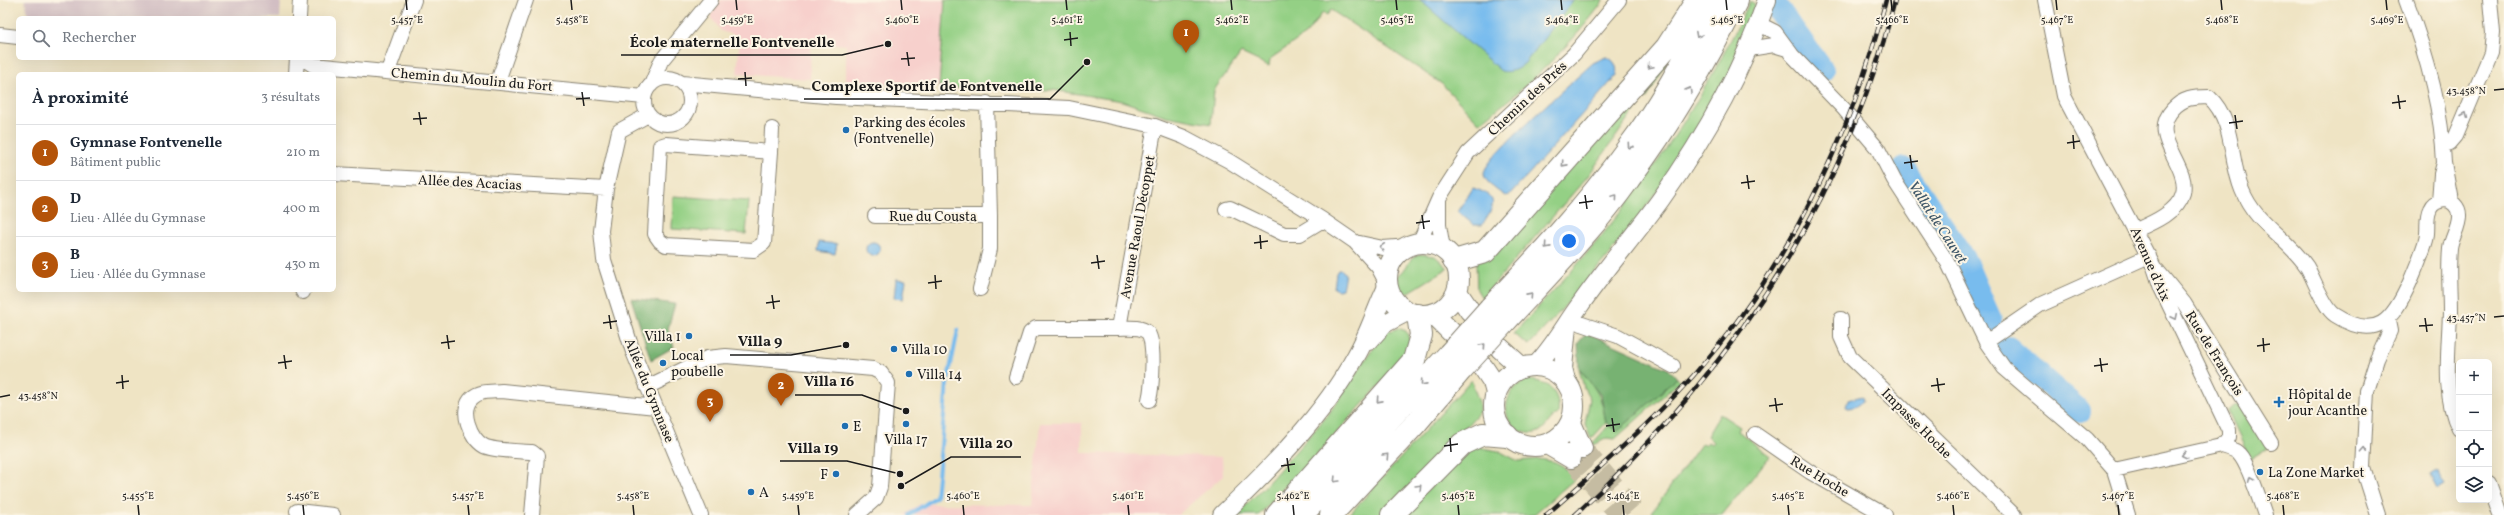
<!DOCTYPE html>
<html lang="fr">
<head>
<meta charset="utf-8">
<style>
	body { margin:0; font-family:Vollkorn,serif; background:#f6f6f7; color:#1f2937 }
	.controls { position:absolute; right:12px; bottom:12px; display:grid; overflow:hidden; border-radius:6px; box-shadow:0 4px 16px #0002 }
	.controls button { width:36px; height:36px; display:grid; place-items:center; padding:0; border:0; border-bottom:1px solid #e0e1e3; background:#fff; color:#1f2937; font:20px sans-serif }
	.you { position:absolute; left:1569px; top:241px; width:14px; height:14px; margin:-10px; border:3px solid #fff; border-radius:50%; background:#1a73e8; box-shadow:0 0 0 6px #1a73e833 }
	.badge { display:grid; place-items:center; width:26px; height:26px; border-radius:50%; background:#b45309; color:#fff; font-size:13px; font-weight:700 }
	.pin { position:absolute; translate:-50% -33px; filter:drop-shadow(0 1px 2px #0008) }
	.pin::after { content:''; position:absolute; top:21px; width:14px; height:12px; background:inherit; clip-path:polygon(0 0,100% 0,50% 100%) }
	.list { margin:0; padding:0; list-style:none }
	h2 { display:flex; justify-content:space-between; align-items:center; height:52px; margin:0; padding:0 16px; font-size:17px }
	h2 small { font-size:13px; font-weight:400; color:#747a83 }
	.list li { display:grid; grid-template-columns:26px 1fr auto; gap:12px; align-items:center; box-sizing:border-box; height:56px; padding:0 16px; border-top:1px solid #e0e1e3 }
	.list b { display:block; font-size:15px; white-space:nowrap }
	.list p { margin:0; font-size:13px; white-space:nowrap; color:#747a83 }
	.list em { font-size:13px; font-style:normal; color:#747a83 }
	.icon { flex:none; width:22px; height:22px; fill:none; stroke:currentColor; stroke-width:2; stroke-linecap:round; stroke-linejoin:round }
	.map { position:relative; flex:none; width:2504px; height:515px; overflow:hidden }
	.search { position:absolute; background:#fff; box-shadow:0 4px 16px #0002; left:16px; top:16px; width:320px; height:44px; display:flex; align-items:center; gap:10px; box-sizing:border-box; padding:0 14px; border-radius:6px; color:#747a83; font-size:15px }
	.panel { position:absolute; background:#fff; box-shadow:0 4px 16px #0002; left:16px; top:72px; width:320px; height:220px; border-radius:6px }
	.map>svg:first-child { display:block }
	.built { fill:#f7d0cc }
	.industrial { fill:#d2bec3 }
	.green { fill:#94d085; stroke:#587650 }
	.forest { fill:#77b272; stroke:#4a6747 }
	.water { fill:#78bcee; stroke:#4a6c85 }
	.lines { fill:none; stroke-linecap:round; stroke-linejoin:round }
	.stream { stroke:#78bcee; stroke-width:4 }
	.river { stroke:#78bcee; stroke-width:24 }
	.secondary-tunnel { stroke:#c5bca2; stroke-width:20; stroke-dasharray:20 10; stroke-linecap:butt }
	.minor-casing { stroke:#868070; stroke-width:16 }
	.tertiary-casing { stroke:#868070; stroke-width:20 }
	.secondary-casing { stroke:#868070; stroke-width:22 }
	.trunk-casing { stroke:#868070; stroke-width:24 }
	.minor { stroke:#fff; stroke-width:14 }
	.tertiary { stroke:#fff; stroke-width:18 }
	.secondary { stroke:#fff; stroke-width:20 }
	.trunk { stroke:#fff; stroke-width:22 }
	.rail-casing { stroke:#1c1c1c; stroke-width:4.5 }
	.rail { stroke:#fcf5e5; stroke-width:3; stroke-dasharray:9; stroke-linecap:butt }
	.trunk-bridge-casing { stroke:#868070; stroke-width:24; stroke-linecap:butt }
	.trunk-bridge { stroke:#fff; stroke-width:22 }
	.oneway { stroke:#999 }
	.ticks { fill:none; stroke:#1c1c1c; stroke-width:1.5 }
	.poi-dot { fill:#1f6fb2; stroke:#fcf5e5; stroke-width:1.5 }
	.labels { text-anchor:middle; stroke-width:4; stroke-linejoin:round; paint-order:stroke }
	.street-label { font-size:14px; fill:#1c1c1c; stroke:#fcf5e5 }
	.poi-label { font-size:14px; fill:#1c1c1c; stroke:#fcf5e5; text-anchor:start }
	.water-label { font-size:15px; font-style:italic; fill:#3c5466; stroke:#fcf5e5 }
	.ticks-label { font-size:10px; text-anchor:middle; fill:#1c1c1c; stroke:#fcf5e5; stroke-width:4; stroke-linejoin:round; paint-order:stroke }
	.leader { fill:none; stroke:#1c1c1c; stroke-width:1.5 }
	.callout-dot { fill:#1c1c1c; stroke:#fcf5e5; stroke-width:1.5 }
	.callout-label { font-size:15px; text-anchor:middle; font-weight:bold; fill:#1c1c1c; stroke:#fcf5e5; stroke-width:4; stroke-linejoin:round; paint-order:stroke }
</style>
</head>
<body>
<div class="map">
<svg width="2504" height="515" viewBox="0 0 2504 515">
	<rect width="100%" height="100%" fill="#fcf5e5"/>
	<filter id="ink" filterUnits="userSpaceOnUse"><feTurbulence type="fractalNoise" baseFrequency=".025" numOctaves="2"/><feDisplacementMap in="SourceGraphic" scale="8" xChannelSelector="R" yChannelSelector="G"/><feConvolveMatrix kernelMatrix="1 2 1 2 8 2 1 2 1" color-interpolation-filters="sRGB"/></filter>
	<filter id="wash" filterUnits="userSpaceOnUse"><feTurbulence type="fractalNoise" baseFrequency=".012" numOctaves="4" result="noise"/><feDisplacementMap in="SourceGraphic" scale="16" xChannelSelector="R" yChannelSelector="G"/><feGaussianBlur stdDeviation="0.9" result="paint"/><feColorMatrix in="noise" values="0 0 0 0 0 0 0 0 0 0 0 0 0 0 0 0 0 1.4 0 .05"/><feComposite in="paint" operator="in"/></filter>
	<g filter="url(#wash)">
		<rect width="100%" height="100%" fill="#efe4c4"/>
		<!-- built -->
		<path class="built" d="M721,0h224l-6,87 -93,-5v-37l-22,-2h-13l-1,36 -73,-5 3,-37 -19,-6 -11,-15z
			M1040,423h42v30l140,4 1,19 -45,39h-274l16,-11 112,1z"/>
		<!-- industrial -->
		<path class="industrial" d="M25,0h256l-1,18h-248l-5,-6z"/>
		<!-- green -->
		<path class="green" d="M945,0h659c-31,44 -81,91 -125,123l-37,-39 -111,-74 -4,5 -4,-3 -17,22 -36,25 -1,7 -28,-13 -27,37 -3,34 -45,-8 -44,-15 -69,-11 -114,-3z
			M1750,1l5,3c-12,31 -21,64 -37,93 -51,90 -118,173 -189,248l-16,-11c27,-29 55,-58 81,-89 62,-75 115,-156 156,-244z
			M1681,38l-34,60 -3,-1 -56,79 -106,122 -5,-8 -1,-27z
			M673,196l76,5 -3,33 -74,-5z
			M1419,254l16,2 13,12 -45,28 -5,-7v-14c9,-4 10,-17 21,-21z
			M1387,328l4,3 7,-3 8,3 7,17 -125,139 -2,-2 -27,30h-23l28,-28 64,-72z
			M1579,368c17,21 23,27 27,55l-15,16 -6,-15 5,-25 -6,-11z
			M1677,378l3,3 -65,58 -8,-1 -13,7 -1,-2 16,-18 8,7z
			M1471,380l8,22v10l-23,26 -75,77h-32z
			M1527,380c21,0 34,13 31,34 -9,3 -13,18 -23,19 -34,3 -39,-40 -8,-53z
			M2240,403l29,44 -19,12 -23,-49z
			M1720,414l20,13 -2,4 32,25 -48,59h-67l-3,-3 50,-69 3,2 3,-3 3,2 2,-2 -6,-6z
			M1479,440l3,8 17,3 19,10 22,-2 15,3 8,4 12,13 -42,36h-132z"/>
		<!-- forest -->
		<path class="forest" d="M631,298l44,6 -7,25 6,18 -23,13z
			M1590,334l80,36 7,8 -60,54 -11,-9 -5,-27 -22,-28 -1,-25 7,-8z"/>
		<!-- water -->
		<path class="water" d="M1420,0h154l-49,63c-8,7 -14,10 -24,8z
			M1606,57c9,3 11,9 11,18l-107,120 -5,1c-7,-5 -20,-13 -21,-22 -2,-15 93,-96 109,-111z
			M1473,188c28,9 21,18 9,37h-8l-16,-13z
			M866 249a7 7 0 1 1 14 0a7 7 0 1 1-14 0Z
			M819,242l18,2 -2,10 -17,-3z
			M1338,270h4l3,4 -3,15 -4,1 -4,-2 2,-15z
			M896,279l10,1 -3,19 -9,-1z
			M1862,396l1,5 -12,8 -5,-2 2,-7z
			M2436,470l9,15 -7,4 -8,-15z"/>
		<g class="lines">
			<!-- stream -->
			<path class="stream" d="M909,515l27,-18 11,-113 11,-54"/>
			<!-- river -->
			<path class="river" d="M1777,8l45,62
				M1904,169l59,89 27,62
				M2008,348l71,63"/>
		</g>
	</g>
	<g filter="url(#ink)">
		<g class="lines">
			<!-- secondary-tunnel -->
			<path class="secondary-tunnel" d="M1582,448l57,67
				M1571,458l49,57"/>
			<defs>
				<path id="minor" d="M2045,0l19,96 90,171 7,21 68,142v7l-7,9
					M2406,0c20,52 36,108 38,163
					M299,18l1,-18
					M1759,24l16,8 17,23 52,54 34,40 16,31 54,83 38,79 18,26 83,71 27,31 14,45
					M0,35l18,2
					M1749,49l25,-4 13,4
					M302,58l11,7 331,32
					M388,71l26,-71
					M296,74l1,-16
					M644 101a23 23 0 1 1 46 0a23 23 0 1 1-46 0Z
					M498,81l28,-81
					M682,83l154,14 233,11 86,18 29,11 45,24 94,59 32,22 23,25 9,17
					M651,85l10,-24 50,-61
					M648,115l-29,16 -13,58 -5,42 3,29 29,92 68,163
					M2444,145l6,-2 6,-7 35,-83 2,-20 -3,-33
					M771,152l-7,91 -10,7 -88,-5 -6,-4 -5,-7 5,-88 6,-2 105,8 1,-23
					M334,174l272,15
					M1439,200v25l4,24
					M2439,201l2,-27 3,-11 7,38
					M1226,209l4,-1 54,26h16l23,-14
					M875,216h115l-3,-113
					M2136,230c16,-7 42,-18 47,-37 7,-29 -36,-56 -10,-84 10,-11 20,-12 36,-12 26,24 20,62 33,93 14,35 45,47 65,77 7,12 17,41 28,48 42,27 58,5 75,-33 6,-14 12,-28 16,-42 3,-11 -1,-21 4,-31 2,-5 8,-8 14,-9 8,0 15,7 15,15 1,11 -8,23 -9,34 -2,21 0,42 0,63 -1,37 -8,83 9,117
					M1355,242l28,6 27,-2
					M1419,243l20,-45 29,-45 106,-99 45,-54
					M2157,270l27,33 87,140
					M980,289l10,-40v-33
					M302,290l1,2
					M1841,319v18l9,20 164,158
					M1570,320l48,16 55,30
					M1986,342l54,-37 109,-49
					M1016,377l14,-44 6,-5h83
					M647,387l60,-29 19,-2 147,13 8,4 7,10 -8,104 -4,11 -19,17
					M1149,400c3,-12 7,-60 -2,-68 -7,-6 -20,-4 -28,-4l36,-202
					M1755,434l55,38 75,43
					M2114,470l108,-24c6,2 13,3 17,8 9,9 21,47 26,61
					M2489,483l11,32
					M297,511l36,4
					M532,515l5,-59 -5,-4c-12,-1 -38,-1 -48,-6 -14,-8 -25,-36 -12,-48 8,-8 20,-6 30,-7l154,16
					M2378,515l-15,-47 4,-77 10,-32 13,-28 -2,-10"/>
				<path id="tertiary" d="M1369,341l15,-17 23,-12
					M1535,366c18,-18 30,-41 45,-61 25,-36 55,-70 81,-106 44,-62 81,-127 106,-199
					M1566,380l-3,-12 4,-42
					M1222,515c48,-46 102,-100 134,-159 13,-22 20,-47 31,-69"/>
				<path id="secondary" d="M1387 279a36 36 0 1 1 72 0a36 36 0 1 1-72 0Z
					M1457,292l13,19
					M1433,314l18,18
					M1500,348l21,19
					M1494 406a40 40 0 1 1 80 0a40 40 0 1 1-80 0Z
					M1483,367l10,15 3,11
					M1571,423l11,25
					M1547,444l24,14"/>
				<path id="trunk" d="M1454,261l31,-9 182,-205 30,-47
					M1490,308c48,-51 96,-102 137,-159 35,-46 63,-98 88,-149
					M1503,324c43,-47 89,-93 126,-145 42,-56 77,-116 108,-179
					M1277,515l137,-155 7,-25 -3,-20
					M1302,515l147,-161
					M1331,515l86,-93 45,-53
					M1392,515l70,-71 21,-10 24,2"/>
			</defs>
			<!-- minor casing -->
			<use href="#minor" class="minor-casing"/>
			<!-- tertiary casing -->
			<use href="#tertiary" class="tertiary-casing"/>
			<!-- secondary casing -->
			<use href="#secondary" class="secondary-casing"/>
			<!-- trunk casing -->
			<use href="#trunk" class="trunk-casing"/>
			<!-- minor -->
			<use href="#minor" class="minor"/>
			<!-- tertiary -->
			<use href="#tertiary" class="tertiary"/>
			<!-- secondary -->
			<use href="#secondary" class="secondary"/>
			<!-- trunk -->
			<use href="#trunk" class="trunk"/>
			<defs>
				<path id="rail" d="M1546,515c50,-44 102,-89 147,-139 94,-107 158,-239 193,-376
					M1575,515c154,-141 269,-311 320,-515"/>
			</defs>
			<!-- rail casing -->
			<use href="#rail" class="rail-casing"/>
			<!-- rail -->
			<use href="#rail" class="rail"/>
			<defs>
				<path id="trunk-bridge" d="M1449,354l41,-46
					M1462,369l41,-45"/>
			</defs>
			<!-- trunk-bridge casing -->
			<use href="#trunk-bridge" class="trunk-bridge-casing"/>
			<!-- trunk-bridge -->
			<use href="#trunk-bridge" class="trunk-bridge"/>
		</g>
		<!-- one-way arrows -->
		<defs><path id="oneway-chevron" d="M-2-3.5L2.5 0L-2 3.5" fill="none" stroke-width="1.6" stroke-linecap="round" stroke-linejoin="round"/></defs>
		<g class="oneway">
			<use href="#oneway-chevron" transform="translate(1698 35) rotate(118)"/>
			<use href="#oneway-chevron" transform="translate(1650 66) rotate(131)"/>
			<use href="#oneway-chevron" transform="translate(1689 90) rotate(-59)"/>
			<use href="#oneway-chevron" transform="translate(2465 115) rotate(-67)"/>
			<use href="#oneway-chevron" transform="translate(1630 146) rotate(125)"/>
			<use href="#oneway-chevron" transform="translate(1564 164) rotate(132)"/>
			<use href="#oneway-chevron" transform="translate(1615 197) rotate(-50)"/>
			<use href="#oneway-chevron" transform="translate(1547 246) rotate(132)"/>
			<use href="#oneway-chevron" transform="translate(1382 247) rotate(-174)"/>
			<use href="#oneway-chevron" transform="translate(1530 295) rotate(-48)"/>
			<use href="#oneway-chevron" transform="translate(2175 317) rotate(64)"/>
			<use href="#oneway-chevron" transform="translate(1483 346) rotate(-48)"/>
			<use href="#oneway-chevron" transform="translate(1423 383) rotate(132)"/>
			<use href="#oneway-chevron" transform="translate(1379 400) rotate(132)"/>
			<use href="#oneway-chevron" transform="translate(2364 450) rotate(-87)"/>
			<use href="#oneway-chevron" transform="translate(2184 455) rotate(166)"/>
			<use href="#oneway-chevron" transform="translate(1386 456) rotate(-47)"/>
			<use href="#oneway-chevron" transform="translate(2251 479) rotate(-112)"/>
			<use href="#oneway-chevron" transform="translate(1336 480) rotate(134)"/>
			<use href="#oneway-chevron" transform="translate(1419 487) rotate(-46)"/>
		</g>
	</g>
	<!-- ticks -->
	<path class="ticks" d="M406,0l1,10M571,0l1,10M736,0l1,10M901,0l1,10M1066,0l1,10M1231,0l1,10M1396,0l1,10M1561,0l1,10M1726,0l1,10M1891,0l1,10M2056,0l1,10M2221,0l1,10M2386,0l1,10M1070,32l1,14M1064,40l14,-2M907,52l2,14M901,59l14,-1M745,72l1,14M738,79l14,-1M2494,90l10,-1M582,92l2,14M2398,95l2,14M576,99l14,-1M2392,103l14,-2M419,112l2,13M2235,115l2,14M413,119l14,-1M2229,123l14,-2M2073,135l1,14M2067,143l13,-2M1910,155l2,14M1904,163l14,-2M1747,175l2,14M1741,183l14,-2M1585,195l2,14M1579,203l14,-2M1422,215l2,14M1416,223l14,-2M1260,235l1,14M1254,243l14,-2M1097,255l2,14M1091,263l14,-2M935,275l1,14M928,283l14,-2M772,295l2,14M766,303l14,-2M609,315l2,14M2494,317l10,-1M2425,318l2,14M603,323l14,-2M2419,326l14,-1M447,335l2,14M2263,338l1,14M441,343l14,-2M2257,346l13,-2M284,355l2,14M2100,358l2,14M278,363l14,-2M2094,366l14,-2M122,375l1,14M1937,378l2,14M116,383l13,-2M1931,386l14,-2M0,397l10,-2M1775,398l2,14M1769,406l14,-2M1612,418l2,14M1606,426l14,-2M1450,438l1,14M1444,446l14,-2M1287,458l2,14M1281,466l14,-2M138,505l1,10M303,505l1,10M468,505l1,10M633,505l1,10M798,505l1,10M963,505l1,10M1128,505l1,10M1293,505l1,10M1458,505l1,10M1623,505l1,10M1788,505l1,10M1953,505l1,10M2118,505l1,10M2283,505l1,10"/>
	<!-- markers -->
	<g class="poi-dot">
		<circle cx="846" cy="130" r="4"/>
		<circle cx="689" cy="336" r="4"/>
		<circle cx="894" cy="349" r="4"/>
		<circle cx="663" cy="363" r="4"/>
		<circle cx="909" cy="374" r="4"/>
		<path d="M2277 396h4v4h4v4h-4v4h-4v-4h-4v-4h4z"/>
		<circle cx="906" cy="424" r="4"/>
		<circle cx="845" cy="426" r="4"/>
		<circle cx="2260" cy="472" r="4"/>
		<circle cx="836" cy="474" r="4"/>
		<circle cx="751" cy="492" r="4"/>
	</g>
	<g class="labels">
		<!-- street labels -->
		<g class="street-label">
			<text transform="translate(472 79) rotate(5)" y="5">Chemin du Moulin du Fort</text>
			<text transform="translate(1527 98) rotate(-43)" y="5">Chemin des Prés</text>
			<text transform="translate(470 182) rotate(3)" y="5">Allée des Acacias</text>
			<text x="933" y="221">Rue du Cousta</text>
			<text transform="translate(1137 227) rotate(-80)" y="5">Avenue Raoul Décoppet</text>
			<text transform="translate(2151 264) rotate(66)" y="5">Avenue d'Aix</text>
			<text transform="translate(2215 353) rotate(58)" y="5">Rue de François</text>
			<text transform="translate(650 390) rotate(68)" y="5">Allée du Gymnase</text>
			<text transform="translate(1917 423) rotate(45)" y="5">Impasse Hoche</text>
			<text transform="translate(1820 476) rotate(31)" y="5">Rue Hoche</text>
		</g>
		<!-- poi labels -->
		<g class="poi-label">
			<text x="854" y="127">Parking des écoles<tspan x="854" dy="16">(Fontvenelle)</tspan></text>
			<text x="681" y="341" text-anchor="end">Villa 1</text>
			<text x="902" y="354">Villa 10</text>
			<text x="671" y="360">Local<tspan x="671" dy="16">poubelle</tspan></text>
			<text x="917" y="379">Villa 14</text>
			<text x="2288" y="399">Hôpital de<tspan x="2288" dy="16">jour Acanthe</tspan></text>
			<text x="853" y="431">E</text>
			<text x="906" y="444" text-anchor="middle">Villa 17</text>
			<text x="2268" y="477">La Zone Market</text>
			<text x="828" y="479" text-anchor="end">F</text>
			<text x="759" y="497">A</text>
		</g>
		<!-- water labels -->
		<g class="water-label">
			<text transform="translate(1938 222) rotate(57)" y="5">Vallat de Cauvet</text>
		</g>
	</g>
	<g class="ticks-label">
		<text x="407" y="23">5.457°E</text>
		<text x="572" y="23">5.458°E</text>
		<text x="737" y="23">5.459°E</text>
		<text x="902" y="23">5.460°E</text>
		<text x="1067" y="23">5.461°E</text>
		<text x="1232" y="23">5.462°E</text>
		<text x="1397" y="23">5.463°E</text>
		<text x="1562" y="23">5.464°E</text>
		<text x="1727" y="23">5.465°E</text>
		<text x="1892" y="23">5.466°E</text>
		<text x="2057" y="23">5.467°E</text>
		<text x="2222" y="23">5.468°E</text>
		<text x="2387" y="23">5.469°E</text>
		<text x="2466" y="94">43.458°N</text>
		<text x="2466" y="321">43.457°N</text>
		<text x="38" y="399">43.458°N</text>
		<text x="138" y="499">5.455°E</text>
		<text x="303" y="499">5.456°E</text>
		<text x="468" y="499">5.457°E</text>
		<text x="633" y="499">5.458°E</text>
		<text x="798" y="499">5.459°E</text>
		<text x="963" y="499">5.460°E</text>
		<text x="1128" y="499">5.461°E</text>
		<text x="1293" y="499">5.462°E</text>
		<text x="1458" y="499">5.463°E</text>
		<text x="1623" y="499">5.464°E</text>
		<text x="1788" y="499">5.465°E</text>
		<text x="1953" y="499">5.466°E</text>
		<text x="2118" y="499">5.467°E</text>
		<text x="2283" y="499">5.468°E</text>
	</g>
	<!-- callouts -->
	<path class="leader" d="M888 44L842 55H621M1087 62L1050 99H804M846 345L791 355H730M906 411L862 395H795M901 486L951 457H1021M900 474L847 461H780"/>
	<g class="callout-dot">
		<circle cx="888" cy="44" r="4"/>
		<circle cx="1087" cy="62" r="4"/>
		<circle cx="846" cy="345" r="4"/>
		<circle cx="906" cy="411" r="4"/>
		<circle cx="901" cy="486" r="4"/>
		<circle cx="900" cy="474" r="4"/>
	</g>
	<g class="callout-label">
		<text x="732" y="47">École maternelle Fontvenelle</text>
		<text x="927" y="91">Complexe Sportif de Fontvenelle</text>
		<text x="760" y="346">Villa 9</text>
		<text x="829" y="386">Villa 16</text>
		<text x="986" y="448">Villa 20</text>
		<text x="813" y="453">Villa 19</text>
	</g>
</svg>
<div class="controls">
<button>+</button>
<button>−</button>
<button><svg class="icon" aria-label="locate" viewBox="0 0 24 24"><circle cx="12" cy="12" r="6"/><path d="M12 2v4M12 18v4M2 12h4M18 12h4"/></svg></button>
<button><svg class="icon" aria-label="layers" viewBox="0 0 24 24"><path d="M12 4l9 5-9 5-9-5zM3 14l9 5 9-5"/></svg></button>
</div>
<div class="you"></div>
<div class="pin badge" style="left:1186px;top:53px">1</div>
<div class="pin badge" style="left:781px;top:406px">2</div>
<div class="pin badge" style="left:710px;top:422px">3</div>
<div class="search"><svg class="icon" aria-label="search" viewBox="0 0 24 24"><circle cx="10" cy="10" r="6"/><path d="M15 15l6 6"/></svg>Rechercher</div>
<section class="panel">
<h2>À proximité<small>3 résultats</small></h2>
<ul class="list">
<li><span class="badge">1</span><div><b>Gymnase Fontvenelle</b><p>Bâtiment public</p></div><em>210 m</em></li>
<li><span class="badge">2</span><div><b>D</b><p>Lieu · Allée du Gymnase</p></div><em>400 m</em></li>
<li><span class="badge">3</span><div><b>B</b><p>Lieu · Allée du Gymnase</p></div><em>430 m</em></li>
</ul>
</section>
</div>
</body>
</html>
